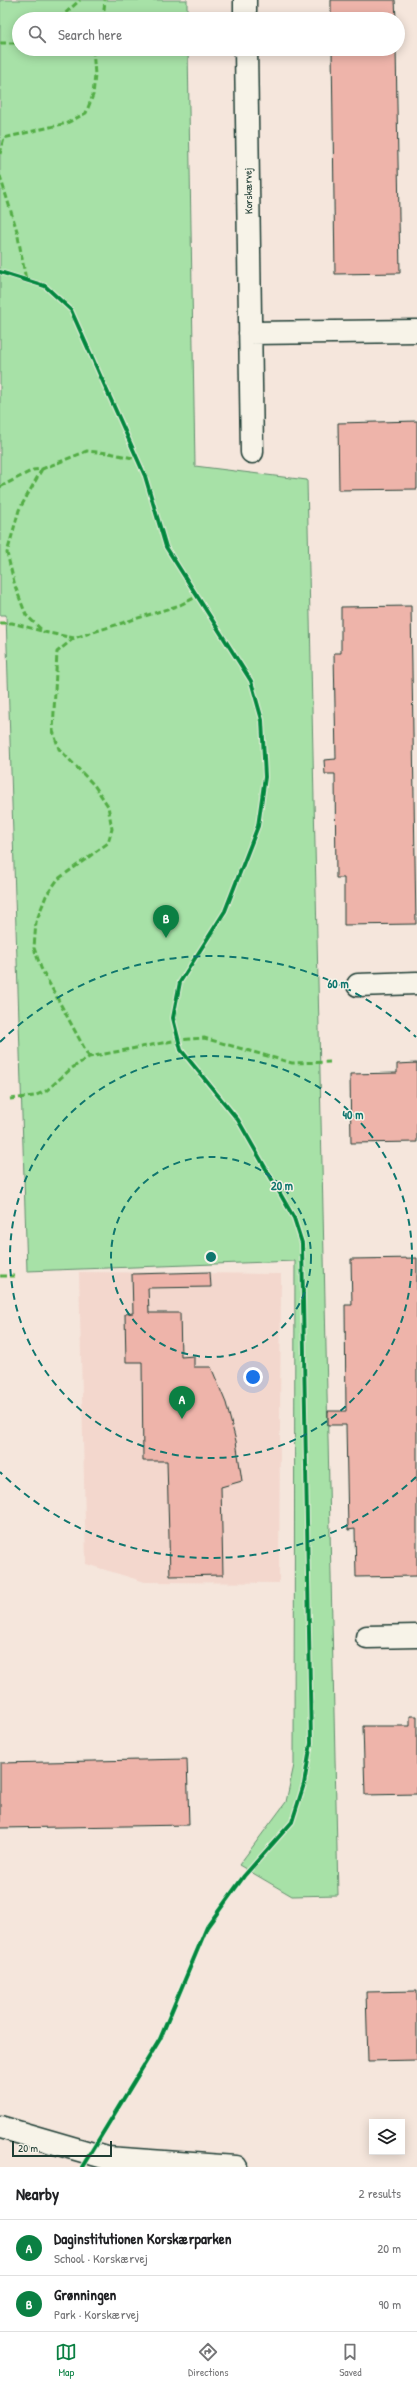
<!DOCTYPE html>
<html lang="en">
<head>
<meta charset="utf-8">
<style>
	body { margin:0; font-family:"Patrick Hand",sans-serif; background:#f6f6f6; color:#202124 }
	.controls { position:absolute; right:12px; bottom:12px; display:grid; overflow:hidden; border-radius:0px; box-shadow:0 2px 10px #0003 }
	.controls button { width:36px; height:36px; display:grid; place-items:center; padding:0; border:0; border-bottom:1px solid #e0e0e0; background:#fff; color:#202124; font:20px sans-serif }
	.scale { position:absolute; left:12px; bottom:10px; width:100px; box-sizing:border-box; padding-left:4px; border:2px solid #1f3d34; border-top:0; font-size:11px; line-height:14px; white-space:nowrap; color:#1f3d34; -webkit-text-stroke:3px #f7f3e8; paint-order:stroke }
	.you { position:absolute; left:253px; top:1377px; width:14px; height:14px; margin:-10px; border:3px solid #fff; border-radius:50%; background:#1a73e8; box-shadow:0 0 0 6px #1a73e833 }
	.badge { display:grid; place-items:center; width:26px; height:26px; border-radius:50%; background:#0b8043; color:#fff; font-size:13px; font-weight:700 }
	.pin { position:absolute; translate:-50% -33px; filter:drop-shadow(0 1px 2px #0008) }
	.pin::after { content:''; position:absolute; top:21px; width:14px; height:12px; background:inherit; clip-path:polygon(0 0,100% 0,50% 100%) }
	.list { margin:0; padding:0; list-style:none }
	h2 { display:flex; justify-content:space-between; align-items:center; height:52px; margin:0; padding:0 16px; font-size:17px }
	h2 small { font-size:13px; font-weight:400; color:#757577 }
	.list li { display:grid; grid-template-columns:26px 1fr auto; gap:12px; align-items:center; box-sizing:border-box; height:56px; padding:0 16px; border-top:1px solid #e0e0e0 }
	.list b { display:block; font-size:15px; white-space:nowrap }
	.list p { margin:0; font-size:13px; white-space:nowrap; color:#757577 }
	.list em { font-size:13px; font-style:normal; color:#757577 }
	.icon { flex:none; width:22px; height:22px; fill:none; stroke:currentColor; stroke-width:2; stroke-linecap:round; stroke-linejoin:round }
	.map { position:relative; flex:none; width:417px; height:2167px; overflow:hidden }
	.search { position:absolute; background:#fff; box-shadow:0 2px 10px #0003; left:12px; right:12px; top:12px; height:44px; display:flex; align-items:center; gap:10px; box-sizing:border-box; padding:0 14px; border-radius:22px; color:#757577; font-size:15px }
	.sheet { height:164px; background:#fff }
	nav { display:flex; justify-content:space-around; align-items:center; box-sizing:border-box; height:56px; border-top:1px solid #e0e0e0; background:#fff; font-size:11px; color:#757577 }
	nav a { display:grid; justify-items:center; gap:2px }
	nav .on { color:#0b8043 }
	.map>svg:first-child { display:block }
	.built { fill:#f3d7cd }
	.green { fill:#a7e1a7; stroke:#638f6e }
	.building { fill:#eeb4aa; stroke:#1f3d34 }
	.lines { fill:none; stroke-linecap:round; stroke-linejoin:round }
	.street-casing { stroke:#1f3d34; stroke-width:25 }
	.secondary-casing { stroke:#1f3d34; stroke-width:25 }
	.street { stroke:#f7f3e8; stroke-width:22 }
	.secondary { stroke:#f7f3e8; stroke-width:22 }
	.quiet { stroke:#52ad45; stroke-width:3; stroke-dasharray:6 3; stroke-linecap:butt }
	.cycleway-casing { stroke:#f7f3e8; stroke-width:6 }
	.cycleway { stroke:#00873e; stroke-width:4 }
	.ring { fill:none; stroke:#0f766e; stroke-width:2; stroke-dasharray:7 5 }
	.labels { text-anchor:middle; stroke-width:3; stroke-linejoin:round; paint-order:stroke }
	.street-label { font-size:11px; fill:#1f3d34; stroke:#f7f3e8 }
	.centre { fill:#0f766e; stroke:#f7f3e8; stroke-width:2 }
	.ring-label { font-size:12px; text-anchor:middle; font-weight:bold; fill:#0f766e; stroke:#f7f3e8; stroke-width:3; stroke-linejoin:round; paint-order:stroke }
</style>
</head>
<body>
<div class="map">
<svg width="417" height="2167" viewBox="0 0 417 2167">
	<rect width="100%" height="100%" fill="#f5e6dc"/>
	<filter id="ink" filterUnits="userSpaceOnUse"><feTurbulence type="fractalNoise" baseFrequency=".025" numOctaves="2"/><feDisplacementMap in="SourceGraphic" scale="8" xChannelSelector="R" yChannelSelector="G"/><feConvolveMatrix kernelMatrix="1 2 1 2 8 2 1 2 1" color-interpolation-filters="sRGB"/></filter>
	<g filter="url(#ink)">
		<!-- built -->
		<path class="built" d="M79,1272l202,2 -2,309 -134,-1 -59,-18z"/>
		<!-- green -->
		<path class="green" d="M0,0h187v19h-168v30h169l7,417 112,14 31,1415 -46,1 -53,-31 47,-63 8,-37 1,-504 -268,10 -21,-656h-6z"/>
		<!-- building -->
		<path class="building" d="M331,0h64l1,19h-65z
			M332,49h64l4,224 -65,1z
			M417,421v68l-78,1 -1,-67z
			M411,606l5,318 -72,1v-47h-8l-1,-104h-10l-1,-14 12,-1 -2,-106h7v-46z
			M417,1063v79l-66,1 -1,-69 47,-1v-9z
			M417,1258v318l-61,1 -1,-48 -7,1 -2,-105h-18v-14h18l-1,-106h7l-1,-46z
			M210,1272l1,15 -63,1 1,25h31l1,44 13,-1v11h17l15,36 10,38 6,40 -21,6 2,88 -53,1 -3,-115h-24l-1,-99h-16l-1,-48 8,-1 -1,-39z
			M410,1716h7v78l-52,1 -2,-69h47z
			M187,1759l2,66 -189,3v-65z
			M417,1991v69l-49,1 -2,-69z"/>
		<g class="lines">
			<defs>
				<path id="street" d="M245,0v19
					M246,49l6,403
					M250,333l167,-2
					M358,985l59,-2
					M367,1637l50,-1"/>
				<path id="secondary" d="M0,2127l107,31 129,9"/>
			</defs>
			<!-- street casing -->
			<use href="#street" class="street-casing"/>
			<!-- secondary casing -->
			<use href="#secondary" class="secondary-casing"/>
			<!-- street -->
			<use href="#street" class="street"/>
			<!-- secondary -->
			<use href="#secondary" class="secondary"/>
			<!-- quiet -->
			<path class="quiet" d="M59,19l21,-19
				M103,19l2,-19
				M0,43h19
				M0,154l4,-16 63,-15 19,-10 7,-18 2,-20 -2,-26
				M0,176l17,55 9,49
				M42,469l-23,41 -12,43 8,33 11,29 18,17 30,6
				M0,487l33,-17 9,-1 45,-18 22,2 28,6
				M0,623h12l30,8
				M89,1057l-48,-89 -7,-20 2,-26 10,-26 12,-17 50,-36 4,-14 -4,-23 -14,-21 -35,-36 -6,-18 4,-79 17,-14 106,-33 16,-8
				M10,1099l24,-3 12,-5 26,-23 17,-11 89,-17 26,-2 88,25 38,-1
				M0,1276h15"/>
			<defs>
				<path id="cycleway" d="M0,272l45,14 26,24 74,166 21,71 85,134 11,39 3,57 -7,49 -33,85 -45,71 -7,36 8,32 57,70 56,98 8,25 9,500 -7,41 -12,38 -48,54 -37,51 -47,112 -78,128"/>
			</defs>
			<!-- cycleway casing -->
			<use href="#cycleway" class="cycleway-casing"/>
			<!-- cycleway -->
			<use href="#cycleway" class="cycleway"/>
		</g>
	</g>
	<!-- distance rings -->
	<g class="ring">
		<circle cx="211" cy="1257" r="100"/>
		<circle cx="211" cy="1257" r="201"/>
		<path d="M416 1477A301 301 0 0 1 0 1472M0 1042A301 301 0 0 1 416 1037"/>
	</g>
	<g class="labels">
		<!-- street labels -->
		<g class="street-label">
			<text transform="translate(248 191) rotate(-91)" y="4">Korskærvej</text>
		</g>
	</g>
	<circle cx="211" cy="1257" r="6" class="centre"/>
	<g class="ring-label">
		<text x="338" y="988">60 m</text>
		<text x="353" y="1119">40 m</text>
		<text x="282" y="1190">20 m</text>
	</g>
</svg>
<div class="controls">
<button><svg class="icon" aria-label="layers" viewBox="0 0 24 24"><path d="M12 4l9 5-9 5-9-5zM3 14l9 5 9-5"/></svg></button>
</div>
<div class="scale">20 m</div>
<div class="you"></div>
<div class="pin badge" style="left:182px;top:1419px">A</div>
<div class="pin badge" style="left:166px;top:938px">B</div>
<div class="search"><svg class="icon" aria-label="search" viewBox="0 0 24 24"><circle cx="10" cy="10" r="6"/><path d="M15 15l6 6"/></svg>Search here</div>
</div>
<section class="sheet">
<h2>Nearby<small>2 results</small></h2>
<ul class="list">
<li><span class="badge">A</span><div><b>Daginstitutionen Korskærparken</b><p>School · Korskærvej</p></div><em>20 m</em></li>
<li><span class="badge">B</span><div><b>Grønningen</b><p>Park · Korskærvej</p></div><em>90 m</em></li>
</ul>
</section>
<nav>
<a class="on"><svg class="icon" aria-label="map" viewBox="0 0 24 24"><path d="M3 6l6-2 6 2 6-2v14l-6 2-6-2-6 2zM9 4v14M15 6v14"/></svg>Map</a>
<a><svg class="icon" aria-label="directions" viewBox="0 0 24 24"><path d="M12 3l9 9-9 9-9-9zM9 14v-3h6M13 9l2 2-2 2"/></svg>Directions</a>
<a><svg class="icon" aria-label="saved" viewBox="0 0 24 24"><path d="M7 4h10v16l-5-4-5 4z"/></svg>Saved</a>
</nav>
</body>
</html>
